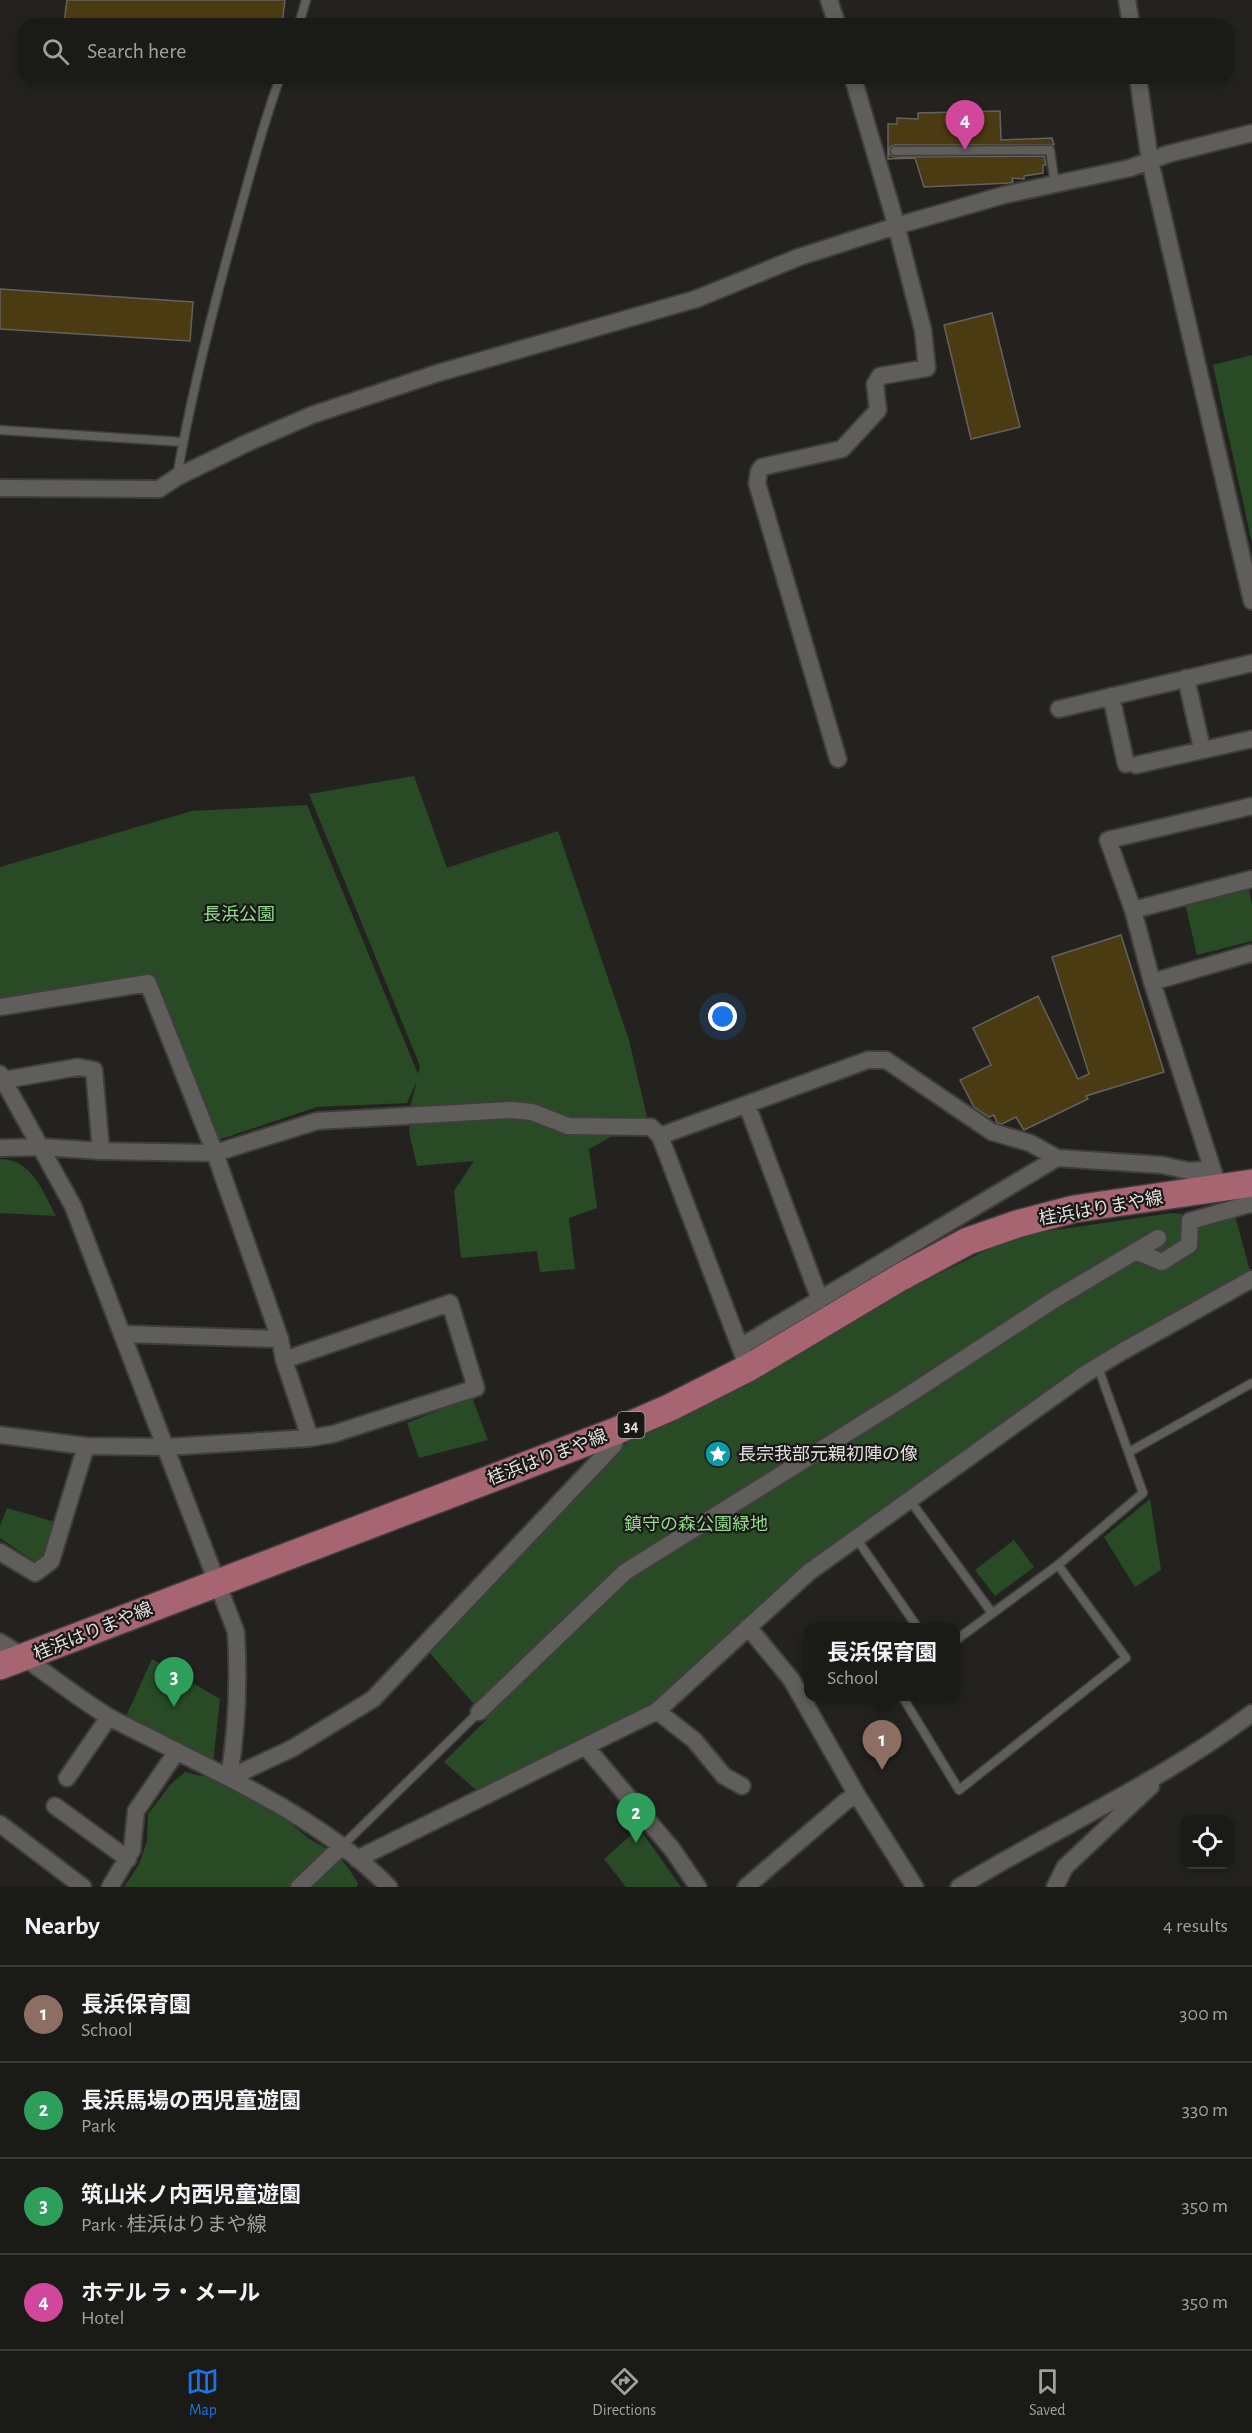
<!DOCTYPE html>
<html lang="en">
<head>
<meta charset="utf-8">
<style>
	body { margin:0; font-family:"Alegreya Sans","Noto Sans JP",sans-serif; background:#232320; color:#f1f3f6 }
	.controls { position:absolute; right:18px; bottom:18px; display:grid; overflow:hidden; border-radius:12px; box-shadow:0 3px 9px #0003 }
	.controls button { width:54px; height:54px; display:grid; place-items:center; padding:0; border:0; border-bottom:2px solid #383836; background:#1a1a17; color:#f1f3f6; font:30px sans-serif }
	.you { position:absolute; left:723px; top:1017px; width:21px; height:21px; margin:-15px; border:4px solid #fff; border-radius:50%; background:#1a73e8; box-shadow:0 0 0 9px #1a73e833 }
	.badge { display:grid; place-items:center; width:39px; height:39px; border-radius:50%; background:#1a73e8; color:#fff; font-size:20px; font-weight:700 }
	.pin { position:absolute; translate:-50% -50px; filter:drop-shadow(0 2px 3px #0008) }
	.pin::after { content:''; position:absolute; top:32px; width:21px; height:18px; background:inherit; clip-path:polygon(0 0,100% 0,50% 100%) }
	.popup { position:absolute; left:804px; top:1623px; width:156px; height:78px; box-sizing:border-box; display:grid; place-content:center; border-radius:12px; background:#1a1a17; filter:drop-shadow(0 2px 4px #0005); font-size:20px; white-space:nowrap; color:#9fa1a1 }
	.popup b { font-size:22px; color:#f1f3f6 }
	.popup::after { content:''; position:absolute; left:50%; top:100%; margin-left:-12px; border:12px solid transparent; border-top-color:#1a1a17 }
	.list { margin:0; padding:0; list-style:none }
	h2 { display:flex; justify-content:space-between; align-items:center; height:78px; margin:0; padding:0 24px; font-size:26px }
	h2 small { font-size:20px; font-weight:400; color:#9fa1a1 }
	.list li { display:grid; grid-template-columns:39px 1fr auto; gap:18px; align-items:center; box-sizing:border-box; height:96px; padding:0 24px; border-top:2px solid #383836 }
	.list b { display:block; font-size:22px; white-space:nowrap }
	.list p { margin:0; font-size:20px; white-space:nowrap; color:#9fa1a1 }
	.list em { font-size:20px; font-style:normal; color:#9fa1a1 }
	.icon { flex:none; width:33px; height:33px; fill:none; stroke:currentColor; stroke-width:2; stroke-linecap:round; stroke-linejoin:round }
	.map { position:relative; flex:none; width:1252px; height:1887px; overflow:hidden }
	.search { position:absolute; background:#1a1a17; box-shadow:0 3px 9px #0003; left:18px; right:18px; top:18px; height:66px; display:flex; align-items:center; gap:15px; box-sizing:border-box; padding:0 21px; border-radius:18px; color:#9fa1a1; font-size:22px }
	.sheet { height:462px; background:#1a1a17 }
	nav { display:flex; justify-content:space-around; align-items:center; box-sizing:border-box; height:84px; border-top:2px solid #383836; background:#1a1a17; font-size:16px; color:#9fa1a1 }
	nav a { display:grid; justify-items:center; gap:3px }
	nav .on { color:#1a73e8 }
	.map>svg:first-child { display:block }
	.green { fill:#284b26 }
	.building { fill:#4b3b12; stroke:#64625f; stroke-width:1.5 }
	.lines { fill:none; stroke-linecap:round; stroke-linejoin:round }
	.lane-casing { stroke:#3f3e3c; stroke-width:11 }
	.street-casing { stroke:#3f3e3c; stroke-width:20 }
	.primary-casing { stroke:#3f3e3c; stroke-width:30 }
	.lane { stroke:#5f5e5a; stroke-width:8 }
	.street { stroke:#5f5e5a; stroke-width:16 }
	.primary { stroke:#a66570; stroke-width:27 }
	.labels { text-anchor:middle; stroke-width:4.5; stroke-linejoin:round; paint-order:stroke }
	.shield { fill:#1a1816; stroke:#a6a5a3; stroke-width:1.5 }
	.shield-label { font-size:16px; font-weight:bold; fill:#e2e1df }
	.park-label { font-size:18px; fill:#90dc8c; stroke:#1a1816 }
	.street-label { font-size:18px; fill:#e2e1df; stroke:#1a1816 }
	.poi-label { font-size:18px; fill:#e2e1df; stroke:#1a1816; text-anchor:start }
</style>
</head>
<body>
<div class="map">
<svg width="1252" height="1887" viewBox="0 0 1252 1887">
	<rect width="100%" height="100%" fill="#23221f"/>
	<!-- green -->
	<path class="green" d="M1252,355v188l-39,-178z
		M414,776l33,92 111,-37 71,209 18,77 -58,32 8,59 -28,10 6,51 -35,3 -3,-21 -76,7 -7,-67 20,-30 -57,5 -8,-34 2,-28 6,-23 -10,22 -90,4 -99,33 -64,-166 -154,24v-131l192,-56 115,-6 111,269 2,-8 -111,-272z
		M1248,886l4,18v37l-55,14 -12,-52z
		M0,1159c32,0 43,33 56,57l-56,-3z
		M1172,1213l64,6 16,60 -158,83 -288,204 -160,143 -170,81 -32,-28 43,-43 -59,-68 43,-41 69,-78 91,-94 227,-124 157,-78z
		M472,1397l16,43 -69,18 -12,-35z
		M1150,1499l11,71 -26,17 -31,-50z
		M7,1508l48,14 -9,34 -12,5 -34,-23v-12z
		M1014,1540l20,27 -39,29 -20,-26z
		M152,1659l68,40 -7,65 -87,-48z
		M185,1772l21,5 73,37 29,24 28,16 11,12 11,17 -1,4h-233l15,-23 8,-23 1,-27 22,-29z
		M639,1828l42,59h-55l-22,-28z"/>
	<!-- building -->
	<path class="building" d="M67,0h218l-3,24h-218z
		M1000,111l1,29 51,-2 2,7h-159l-5,2 -1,7 6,3 149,-1 2,9h-3v8l-19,3v3l-12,-1 1,4 -4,1 -85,4 -9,-29 -27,1v-35h9v-6l21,1v-6z
		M0,289l193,13 -3,39 -190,-12z
		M992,313l28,114 -49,12 -27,-114z
		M1121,935l43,137 -78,24 2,3 -64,31 -8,-13 -14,7 -5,-1 -3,-8 -5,2 -15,-10 -14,-27 31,-15 -18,-37 65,-32 40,83 11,-5 -37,-117z"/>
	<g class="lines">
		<defs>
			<path id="lane" d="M299,24l7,-24
				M895,151l155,-1 5,35
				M0,430l183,12
				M177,477c15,-89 38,-177 62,-263 13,-46 24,-91 41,-136
				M1129,1452l123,-69
				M909,1499l83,114
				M856,1538l62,90
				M1058,1565l85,-72 -45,-126
				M902,1696l57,94 167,-132 -68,-93 -102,75
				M342,1846l137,-134"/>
			<path id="street" d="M829,0l8,24
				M1127,0l4,24
				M1138,78l12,83 102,440
				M0,488l159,1 18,-12 70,-34 65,-28 126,-42 258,-74 103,-42 97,-31 108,-31 126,-27 38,-14 84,-21
				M1186,678l15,66
				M1111,696l15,68
				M1059,709l193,-46
				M838,759l-81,-276 2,-12 3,-4 80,-18 36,-39 -3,-26 5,-8 47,-8 -4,-38 -29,-113 -41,-139
				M1136,765l116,-26
				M1133,910l119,-31
				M1152,982l100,-29
				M0,1007l148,-24 67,170 65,186 4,21 26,78 23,-4 143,-46 -26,-85 -166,57
				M0,1074l73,132 163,426c3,49 1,97 -7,146
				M4,1080l74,-13 16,3 7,81
				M747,1105l73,195
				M660,1136l208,-76h18l106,72 38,11 27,15 105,7 27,6 23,-2
				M0,1148l43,-1 58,4 114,2 102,-32 194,-11 21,2 36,14 83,1 9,9 88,232
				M1215,1177l-63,-195 -19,-72 -25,-70 144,-34
				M1135,1251l27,11 27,-17 1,-24 60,-17
				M124,1334l156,5
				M740,1347l317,-189
				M0,1435l86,11 81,1 143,-9
				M0,1552l35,21 16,-12 35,-115
				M748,1627l43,52 66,116
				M0,1642c38,23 71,52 109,75 20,11 41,20 61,31 76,38 159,78 219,139
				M657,1711l37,29 30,36 18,10
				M479,1712l146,-140 285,-178 142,-93 106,-63
				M585,1746l87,103 26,38
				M67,1778l42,-61
				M229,1778l64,-30 80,-49 241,-254 2,-14
				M55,1806l73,53
				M0,1824l83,63
				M357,1859l300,-148 152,-139 276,-198 38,-23 129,-72
				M110,1887l22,-37 4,-39 41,-60
				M299,1887l43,-41
				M746,1887l100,-86 11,-6 58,92
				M959,1887c97,-59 202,-105 293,-174
				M1055,1887l10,-20 86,-81"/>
			<path id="primary" d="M0,1666l616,-235 55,-24 77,-39 153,-91 67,-36 49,-17 57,-15 178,-26"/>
		</defs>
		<!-- lane casing -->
		<use href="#lane" class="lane-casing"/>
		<!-- street casing -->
		<use href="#street" class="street-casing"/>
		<!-- primary casing -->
		<use href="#primary" class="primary-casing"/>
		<!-- lane -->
		<use href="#lane" class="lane"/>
		<!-- street -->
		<use href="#street" class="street"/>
		<!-- primary -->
		<use href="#primary" class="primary"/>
	</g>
	<!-- icons -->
	<defs>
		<symbol id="sight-disc" viewBox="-11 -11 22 22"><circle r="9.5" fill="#0f9aa8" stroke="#1a1816"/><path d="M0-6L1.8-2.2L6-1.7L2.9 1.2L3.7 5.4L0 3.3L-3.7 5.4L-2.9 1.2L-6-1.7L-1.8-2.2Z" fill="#fff"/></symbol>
	</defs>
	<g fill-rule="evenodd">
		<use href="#sight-disc" x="703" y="1439" width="30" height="30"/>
	</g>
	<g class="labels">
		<!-- shield labels -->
		<rect class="shield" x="617.5" y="1412" width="27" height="26" rx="4.5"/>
		<g class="shield-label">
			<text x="631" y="1431">34</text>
		</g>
		<!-- park labels -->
		<g class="park-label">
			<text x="239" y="920">長浜公園</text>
			<text x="696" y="1530">鎮守の森公園緑地</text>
		</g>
		<!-- street labels -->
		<g class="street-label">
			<text transform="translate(1101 1208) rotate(-10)" y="6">桂浜はりまや線</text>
			<text transform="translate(547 1457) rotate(-21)" y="6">桂浜はりまや線</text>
			<text transform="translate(93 1631) rotate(-22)" y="6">桂浜はりまや線</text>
		</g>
		<!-- poi labels -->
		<g class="poi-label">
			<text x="738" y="1460">長宗我部元親初陣の像</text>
		</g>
	</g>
</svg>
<div class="controls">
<button><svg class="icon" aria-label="locate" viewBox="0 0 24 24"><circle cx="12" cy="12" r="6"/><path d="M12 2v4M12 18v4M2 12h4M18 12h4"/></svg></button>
</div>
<div class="you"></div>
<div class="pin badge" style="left:882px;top:1770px;background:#8d6e63">1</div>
<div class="popup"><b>長浜保育園</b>School</div>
<div class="pin badge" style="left:636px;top:1843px;background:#2e9e5b">2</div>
<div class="pin badge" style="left:174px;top:1707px;background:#2e9e5b">3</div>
<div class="pin badge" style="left:965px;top:150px;background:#d1479c">4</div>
<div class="search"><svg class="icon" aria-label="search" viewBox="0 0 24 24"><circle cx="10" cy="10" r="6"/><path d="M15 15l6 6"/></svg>Search here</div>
</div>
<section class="sheet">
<h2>Nearby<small>4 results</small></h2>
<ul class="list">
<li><span class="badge" style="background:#8d6e63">1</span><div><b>長浜保育園</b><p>School</p></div><em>300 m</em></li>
<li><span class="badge" style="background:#2e9e5b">2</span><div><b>長浜馬場の西児童遊園</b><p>Park</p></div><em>330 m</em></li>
<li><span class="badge" style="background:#2e9e5b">3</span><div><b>筑山米ノ内西児童遊園</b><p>Park · 桂浜はりまや線</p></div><em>350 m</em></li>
<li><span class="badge" style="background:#d1479c">4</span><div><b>ホテル ラ・メール</b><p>Hotel</p></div><em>350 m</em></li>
</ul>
</section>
<nav>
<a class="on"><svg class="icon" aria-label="map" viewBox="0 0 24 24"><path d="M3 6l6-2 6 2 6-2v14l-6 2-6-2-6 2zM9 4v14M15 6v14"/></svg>Map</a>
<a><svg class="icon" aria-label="directions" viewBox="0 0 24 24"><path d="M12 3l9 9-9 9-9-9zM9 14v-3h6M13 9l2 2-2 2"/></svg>Directions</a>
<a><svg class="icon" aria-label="saved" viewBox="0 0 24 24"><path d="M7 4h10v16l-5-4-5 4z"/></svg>Saved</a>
</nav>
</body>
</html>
